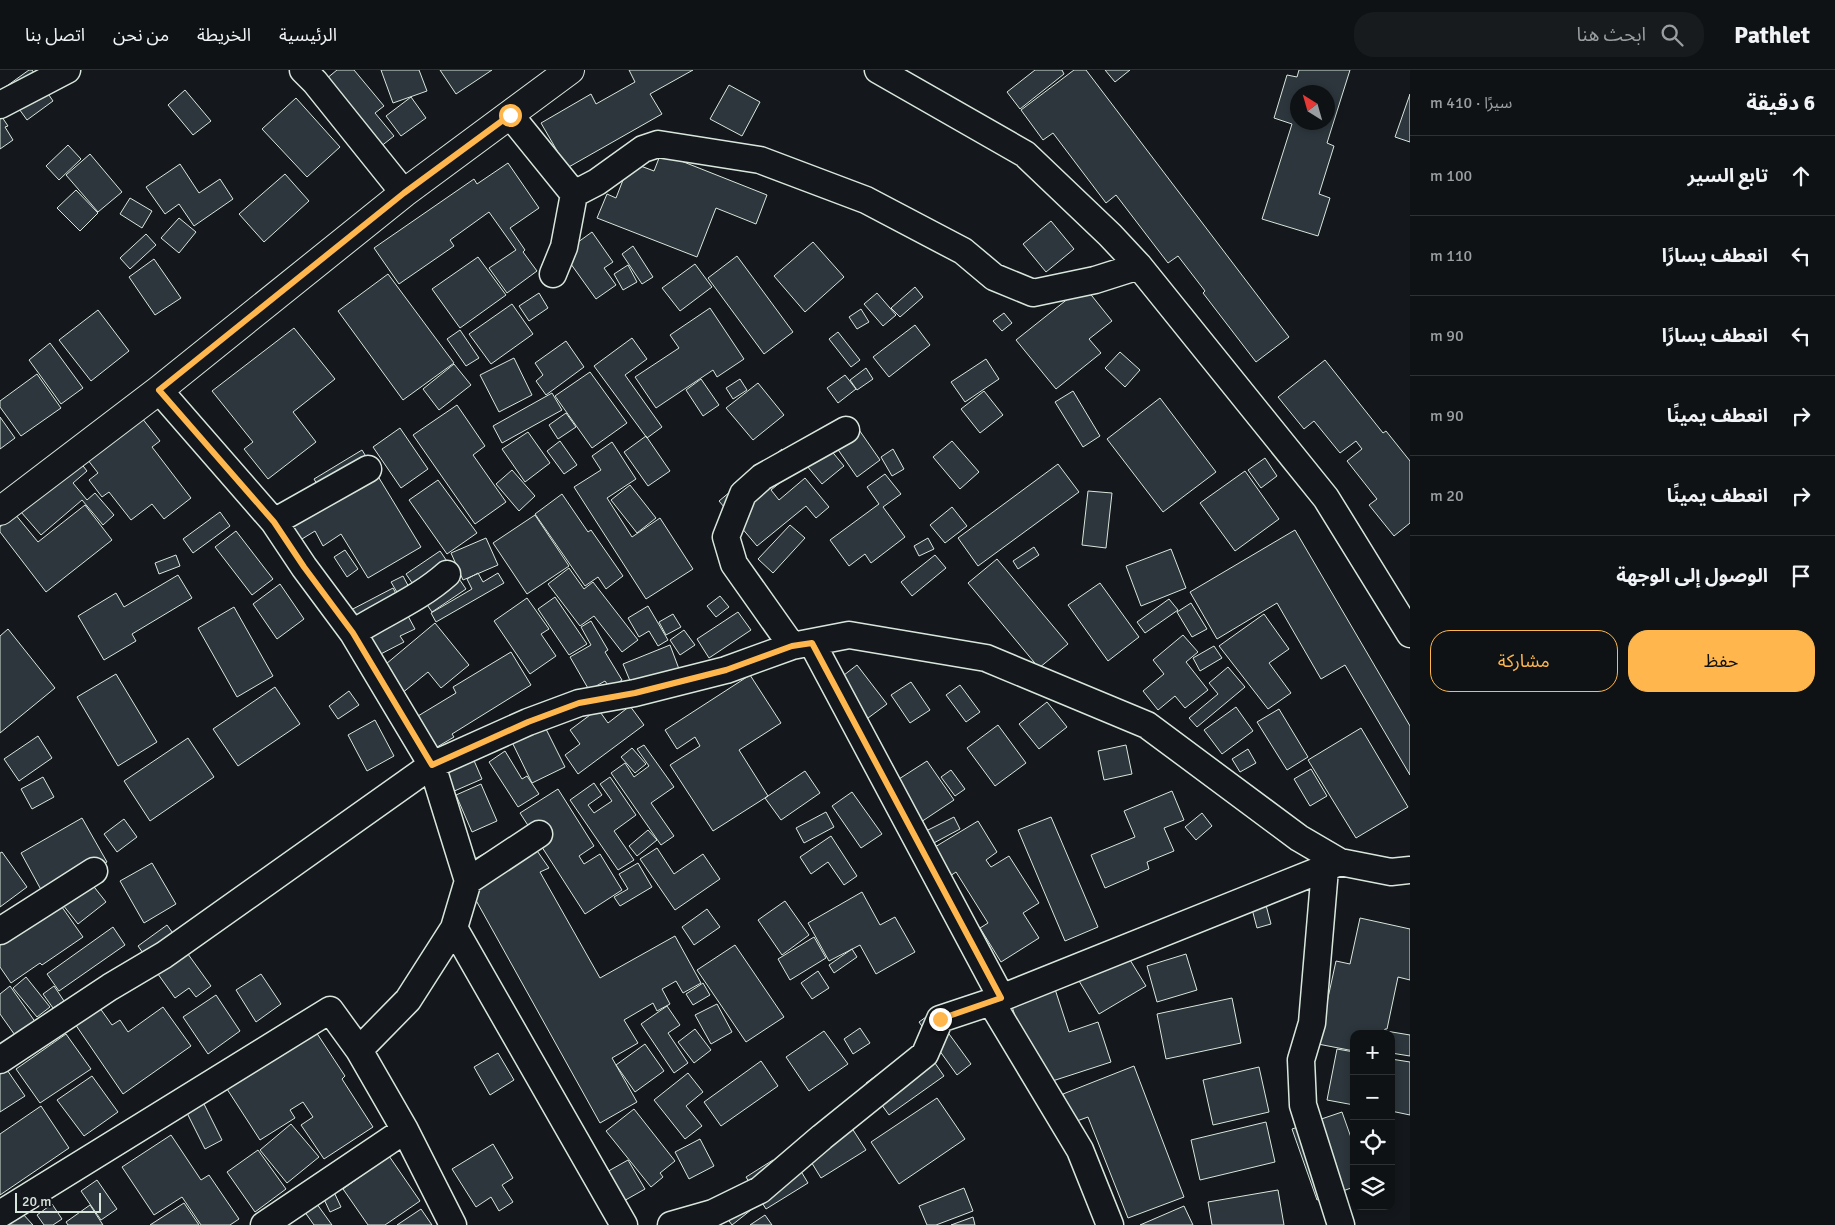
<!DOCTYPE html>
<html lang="ar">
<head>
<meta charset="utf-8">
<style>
	body { margin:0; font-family:Signika,"Noto Sans Arabic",sans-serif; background:#181b1e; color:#f1f3f6; direction:rtl }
	.controls { position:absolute; right:15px; bottom:15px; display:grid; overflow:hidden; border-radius:10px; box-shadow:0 2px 8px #0003 }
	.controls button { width:45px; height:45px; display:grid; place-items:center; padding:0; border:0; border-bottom:1px solid #2f3234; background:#0f1215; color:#f1f3f6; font:25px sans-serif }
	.compass { position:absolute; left:1290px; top:15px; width:45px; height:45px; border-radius:50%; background:#0f1215; box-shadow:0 2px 8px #0003; rotate:323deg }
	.scale { position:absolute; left:15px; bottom:12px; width:86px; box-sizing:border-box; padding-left:5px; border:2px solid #d8e6dc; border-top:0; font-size:14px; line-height:18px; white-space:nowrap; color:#d8e6dc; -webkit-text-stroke:4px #14181c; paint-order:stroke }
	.stop { position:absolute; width:15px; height:15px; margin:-11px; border:4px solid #ffb74d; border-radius:50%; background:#fff }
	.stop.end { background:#ffb74d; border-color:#fff; box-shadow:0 1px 5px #0008 }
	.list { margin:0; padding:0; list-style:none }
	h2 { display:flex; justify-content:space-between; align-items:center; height:65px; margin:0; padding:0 20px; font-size:21px }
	h2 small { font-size:16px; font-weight:400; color:#9b9ea0 }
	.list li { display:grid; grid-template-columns:32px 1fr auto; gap:15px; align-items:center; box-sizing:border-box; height:80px; padding:0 20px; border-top:1px solid #2f3234 }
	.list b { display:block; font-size:19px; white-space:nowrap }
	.list em { font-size:16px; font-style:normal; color:#9b9ea0 }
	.actions { display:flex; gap:10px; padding:15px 20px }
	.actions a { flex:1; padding:11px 0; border:1px solid #ffb74d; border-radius:20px; text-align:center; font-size:18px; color:#ffb74d }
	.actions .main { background:#ffb74d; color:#111 }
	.icon { flex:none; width:28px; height:28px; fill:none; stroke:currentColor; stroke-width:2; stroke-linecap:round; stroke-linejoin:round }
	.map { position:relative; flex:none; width:1410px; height:1155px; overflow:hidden; direction:ltr }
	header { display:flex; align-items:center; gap:30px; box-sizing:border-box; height:70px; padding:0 25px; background:#0f1215; border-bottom:1px solid #2f3234 }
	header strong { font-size:24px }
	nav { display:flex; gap:28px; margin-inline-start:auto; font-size:18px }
	.search { width:350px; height:45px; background:#181b1e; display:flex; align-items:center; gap:12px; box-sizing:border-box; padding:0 18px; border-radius:20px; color:#9b9ea0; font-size:19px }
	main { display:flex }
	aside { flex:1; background:#0f1215 }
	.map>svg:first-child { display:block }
	.building { fill:#2c363c; stroke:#d8e6dc; fill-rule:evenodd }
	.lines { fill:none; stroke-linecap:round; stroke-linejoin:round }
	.street-casing { stroke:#d8e6dc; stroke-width:29 }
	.secondary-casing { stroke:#d8e6dc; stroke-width:30 }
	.street { stroke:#14181c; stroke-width:26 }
	.secondary { stroke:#14181c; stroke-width:28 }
	.route { stroke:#ffb74d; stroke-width:6 }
</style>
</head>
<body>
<header>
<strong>Pathlet</strong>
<div class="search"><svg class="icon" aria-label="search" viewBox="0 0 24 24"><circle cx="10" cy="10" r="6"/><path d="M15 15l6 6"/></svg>ابحث هنا</div>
<nav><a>الرئيسية</a><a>الخريطة</a><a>من نحن</a><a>اتصل بنا</a></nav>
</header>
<main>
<aside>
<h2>6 دقيقة<small>سيرًا · 410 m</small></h2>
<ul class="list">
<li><svg class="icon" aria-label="ahead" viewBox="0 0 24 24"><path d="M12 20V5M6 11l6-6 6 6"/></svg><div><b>تابع السير</b></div><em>100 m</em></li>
<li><svg class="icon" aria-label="left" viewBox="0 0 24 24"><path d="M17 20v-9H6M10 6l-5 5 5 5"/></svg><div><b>انعطف يسارًا</b></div><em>110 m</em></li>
<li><svg class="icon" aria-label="left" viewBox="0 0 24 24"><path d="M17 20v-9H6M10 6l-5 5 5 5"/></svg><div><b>انعطف يسارًا</b></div><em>90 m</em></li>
<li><svg class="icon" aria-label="right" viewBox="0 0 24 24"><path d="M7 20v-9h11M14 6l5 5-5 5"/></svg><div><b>انعطف يمينًا</b></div><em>90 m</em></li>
<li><svg class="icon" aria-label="right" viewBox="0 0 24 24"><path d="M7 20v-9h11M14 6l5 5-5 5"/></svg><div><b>انعطف يمينًا</b></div><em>20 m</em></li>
<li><svg class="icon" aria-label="arrive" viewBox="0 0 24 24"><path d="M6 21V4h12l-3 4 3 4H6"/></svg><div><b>الوصول إلى الوجهة</b></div></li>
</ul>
<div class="actions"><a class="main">حفظ</a><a>مشاركة</a></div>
</aside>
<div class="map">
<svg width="1410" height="1155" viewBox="0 0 1410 1155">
	<rect width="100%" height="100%" fill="#14181c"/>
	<!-- building -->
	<path class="building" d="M29,0h3l21,31 -26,19 -23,-32z
		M337,0h17l30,36 -9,7 19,23 -24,19 -55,-67z
		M381,0h38l8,21 -34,12z
		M440,0h52l-36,24z
		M629,0h64l-43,24 12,20 -95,54 -26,-45 50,-29 5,10 39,-22z
		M1035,0h27l2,4 -44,35 -13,-17z
		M1074,0h12l203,267 -33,25 -53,-69 2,-2 -27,-35 -10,7 -52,-68 -10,8 -53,-70 -10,7 -22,-30z
		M1105,0h25l-15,12z
		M1299,0h51l-23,73 7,3 -15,48 11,4 -12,38 -56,-17 30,-95 -18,-6 13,-43 10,2zM1298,22h30v30h-30z
		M729,15l31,17 -18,34 -32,-17z
		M185,20l26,31 -18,14 -25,-30z
		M1410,24v48l-15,-5z
		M411,27l15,21 -25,18 -15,-20z
		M296,28l44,49 -33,30 -45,-48z
		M0,44l8,12 -3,1 8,13 -13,9z
		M68,75l13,14 -22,21 -13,-14z
		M661,83l106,42 -11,29 -40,-16 -19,49 -100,-39 10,-24 9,4 14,-36 24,9z
		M90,84l32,38 -24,20 -32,-37z
		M508,93l31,45 -29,20 15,22 -2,2 14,19 -30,22 -18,-25 27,-18 -27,-38 -39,28 4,6 -55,38 -25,-36 100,-69 3,5z
		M180,94l19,29 21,-14 13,20 -39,27 -15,-22 -14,10 -19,-27z
		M285,104l24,27 -45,41 -25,-28z
		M76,120l22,23 -18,18 -23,-23z
		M130,128l22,13 -10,17 -22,-14z
		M179,148l17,14 -17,21 -18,-15z
		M1051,151l23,28 -28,23 -23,-28z
		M592,162l21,30 -9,6 12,17 -20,14 -33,-46z
		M146,164l10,11 -26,24 -10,-11z
		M813,172l31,35 -39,35 -31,-36z
		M633,176l20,31 -11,7 -20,-30z
		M737,186l56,76 -29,22 -56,-76z
		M478,187l28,38 -46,33 -28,-39z
		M154,189l27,39 -26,17 -26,-38z
		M695,194l17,23 -32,24 -18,-23z
		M628,195l9,17 -14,8 -9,-16z
		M388,204l66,89 -51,37 -65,-89z
		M1084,216l28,35 -23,18 12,14 -45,36 -40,-49z
		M915,217l8,10 -23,20 -9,-9z
		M539,223l9,15 -19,13 -10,-15z
		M877,223l19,22 -13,11 -19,-22z
		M512,234l21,30 -42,30 -22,-30z
		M710,238l34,51 -27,18 -4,-7 -57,38 -21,-31 44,-29 -9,-13z
		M861,239l8,13 -12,7 -8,-12z
		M98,240l31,41 -38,30 -32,-41z
		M1004,243l8,10 -10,8 -9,-10z
		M915,255l15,20 -41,32 -16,-20z
		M294,258l41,51 -42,33 23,30 -48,37 -24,-30 9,-7 -41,-51z
		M460,260l19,28 -13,8 -19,-27z
		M838,262l22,28 -9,7 -22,-28z
		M632,268l15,21 -22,16 37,52 -15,11 -53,-72z
		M566,271l18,26 -38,28 -10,-14 7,-6 -8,-12z
		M50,273l33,45 -22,16 -32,-44z
		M1120,282l20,18 -15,17 -20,-19z
		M514,288l18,37 -33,17 -19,-37z
		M986,289l13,20 -34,23 -14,-20z
		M1325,290l58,73 3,-2 24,30v62l-16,13 -25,-31 8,-6 -30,-38 15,-12 -6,-8 -16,12 -26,-32 -10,8 -26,-32z
		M454,294l17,21 -32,25 -16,-21z
		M866,298l7,11 -16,11 -7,-10z
		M590,302l37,51 -35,25 -37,-52z
		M37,304l24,34 -40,28 -21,-29v-6z
		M845,305l11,14 -18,14 -11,-15z
		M701,309l18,26 -16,11 -17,-26z
		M740,309l7,11 -14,9 -7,-11z
		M758,313l26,32 -31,25 -27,-32z
		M984,321l19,24 -23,18 -19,-24z
		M1073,321l27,45 -17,11 -28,-45z
		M552,323l10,17 -60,33 -9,-17z
		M1160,328l56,74 -53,40 -56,-73z
		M457,335l28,41 -12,9 33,47 -31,22 -62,-89z
		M138,343l22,28 -8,6 39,51 -27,21 -12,-15 -21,16 -22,-28 -7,5 -13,-17 9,-7 -14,-18z
		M566,343l10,14 -18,12 -9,-14z
		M0,347l15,21 -15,11z
		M855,354l25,36 -23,17 -25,-36z
		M400,358l28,41 -27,19 -28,-41z
		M528,362l22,31 -25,19 -23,-33z
		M646,366l24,35 -22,15 -24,-34z
		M560,371l17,24 -13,9 -17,-23z
		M952,371l27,31 -19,17 -27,-32z
		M612,372l24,37 -29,19 25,39 28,-19 33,51 -47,30 -72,-112 27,-17 -9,-14z
		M829,378l15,18 -22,18 -15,-18z
		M782,379l16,19 -27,22 8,10 26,-22 24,29 -13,11 -10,-12 -49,40 -38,-45z
		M893,379l11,20 -12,7 -11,-19z
		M362,380l59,97 -53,31 -27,-44 -18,12 -8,-15 -18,11 -17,-27 41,-24 -7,-12z
		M1265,388l12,18 -16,12 -13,-18z
		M80,392l7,9 -14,12 14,17 8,-7 19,22 -11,10 -21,-25 -41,35 -20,-23z
		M1058,394l21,28 -101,74 -20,-28z
		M512,400l23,26 -16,15 -23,-27z
		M1245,401l34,48 -44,32 -35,-48z
		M885,404l16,20 -18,13 22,30 -34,26 -6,-9 -16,12 -19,-26 49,-36 -12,-17z
		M438,410l39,53 -30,21 -38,-54z
		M630,415l26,33 -19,15 -26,-33z
		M1088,421l24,2 -6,55 -24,-3z
		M562,424l26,38 3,-2 32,46 -17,13 -8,-12 -13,9 -50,-72z
		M85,435l27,35 -66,52 -46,-60v-5l15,-13 23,28z
		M952,437l15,19 -22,17 -15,-18z
		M220,442l10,14 -37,27 -10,-14z
		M535,445l34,51 -42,28 -34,-51z
		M790,455l15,13 -32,35 -15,-14z
		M1295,460l115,196v49l-65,-110 -24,14 -44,-76 -60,36 -27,-47z
		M236,461l37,48 -21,16 -37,-48z
		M486,468l12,27 -35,15 -12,-27z
		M928,468l6,11 -15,7 -5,-10z
		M1034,477l5,8 -21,14 -5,-8z
		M1171,479l15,39 -45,18 -15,-40z
		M345,480l13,19 -11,8 -13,-20z
		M440,481l26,38 -34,23 -26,-38z
		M176,485l4,11 -21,8 -4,-11z
		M935,485l11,13 -34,28 -11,-14z
		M997,489l71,85 -29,24 -71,-85z
		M569,498l15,21 9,-7 45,58 -16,12 -28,-36 -14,10 -32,-42z
		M478,503l5,9 15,-9 6,10 -68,39 -5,-9 41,-24 -5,-10z
		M178,505l14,23 -60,36 4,7 -32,19 -26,-44 38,-23 8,14z
		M403,506l9,17 -11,6 -10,-17z
		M1100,513l39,54 -31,24 -40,-56z
		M280,514l24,35 -27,20 -24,-35z
		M393,518l22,41 -15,7 4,6 -31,16 -24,-47z
		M720,526l9,11 -13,10 -9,-11z
		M555,527l32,47 -18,11 -31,-46z
		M527,528l22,31 -8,5 15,22 -26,18 -36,-53z
		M1169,529l9,11 -33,23 -8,-11z
		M1191,533l16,26 -15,8 -15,-25z
		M648,536l20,34 -10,6 -9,-15 -10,6 -11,-19z
		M234,537l39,69 -36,21 -39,-69z
		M738,542l13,18 -42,28 -12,-19z
		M673,544l8,13 -15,8 -7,-13z
		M1264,544l25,35 -20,14 22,30 -23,16 -49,-63z
		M591,551l17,29 -3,2 17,28 -12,8 -5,-7 -16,9 -19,-33 21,-12 -10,-18z
		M435,553l34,42 -28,23 -13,-16 -27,22 -21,-25z
		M8,559l47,59 -55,45v-97z
		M684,560l11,15 -15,10 -10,-15z
		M1183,565l15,17 -12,10 22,28 -23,18 -10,-12 -17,14 -15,-19 21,-17 -11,-14z
		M670,575l9,24 -46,19 -10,-24z
		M1214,576l8,12 -22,13 -7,-13z
		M511,582l20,33 -79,49 2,3 -17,10 -19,-31 38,-23 -3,-6z
		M857,595l30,39 -23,17 -29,-39z
		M1228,597l17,20 -48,40 -8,-9 29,-24 -9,-11z
		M116,604l41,68 -39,24 -41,-69z
		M750,605l31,48 -42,27 29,46 -55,35 -43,-66 30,-19 -5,-9 -18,12 -12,-19z
		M911,612l19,28 -20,13 -19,-28z
		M960,615l20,27 -14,10 -20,-27z
		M275,617l25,37 -62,42 -25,-37z
		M349,621l10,14 -21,14 -9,-13z
		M1047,632l20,25 -28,22 -20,-25z
		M630,636l14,19 -66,49 -13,-19 15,-11 -10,-14 28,-21 10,14z
		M1236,637l17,24 -31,23 -18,-24z
		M1279,639l29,48 -21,13 -30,-48z
		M375,650l19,36 -27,15 -19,-36z
		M543,653l22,44 -33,16 -22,-45z
		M998,655l28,38 -31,23 -28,-38z
		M1361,658l47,79 -52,31 -48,-78z
		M38,666l14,22 -33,23 -15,-22z
		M188,668l26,39 -64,44 -26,-40z
		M644,675l30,42 -23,16 23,33 -13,9 -50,-72 14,-10 9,14 15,-11 -12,-17z
		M1126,675l6,29 -28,6 -6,-29z
		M632,678l14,16 -11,9 -14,-16z
		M1248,679l8,14 -16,9 -8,-13z
		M505,681l17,28 5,-3 12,18 -21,13 -29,-45z
		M472,686l10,23 -30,13 -11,-22z
		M927,691l27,39 -39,26 -27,-40z
		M1311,699l16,27 -17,10 -16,-27z
		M951,700l14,19 -10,7 -14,-19z
		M805,701l15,22 -39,27 -16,-22z
		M43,707l11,20 -22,12 -11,-20z
		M610,707l26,38 -22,16 20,29 -16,10 -48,-70 24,-17 8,12 -14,10 6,8 18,-12 -12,-17z
		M481,714l16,37 -25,11 -16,-37z
		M558,719l36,57 -15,10 5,8 16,-10 22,36 -37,24 -65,-101z
		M1172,721l12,29 -20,8 10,23 -27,11 2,7 -44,19 -14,-33 44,-18 -11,-26z
		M852,722l30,42 -21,14 -29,-42z
		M826,742l8,15 -30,16 -8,-15z
		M1202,743l10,13 -16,14 -11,-13z
		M954,747l6,12 -30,16 -6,-13z
		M1051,747l47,110 -33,14 -47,-111z
		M82,748l25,44 -62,35 -24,-44z
		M124,749l13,18 -20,15 -13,-18z
		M978,751l19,31 -11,8 5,7 18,-11 30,47 -16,10 16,25 -38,24 -21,-34 8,-5 -32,-51 -9,6 -17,-28z
		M648,760l9,10 -20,16 -8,-10z
		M524,762l25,36 -9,4 60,106 75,-42 26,47 -18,10 -7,-12 -14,8 8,15 -13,7 -4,-8 -29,17 14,23 -26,15 25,44 -37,21 -142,-255z
		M831,766l26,40 -13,9 -16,-23 -17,12 -11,-17z
		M657,778l17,26 29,-20 17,25 -45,31 -35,-51z
		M2,782l25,35 -27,20v-54z
		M152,793l24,41 -32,19 -24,-42z
		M638,793l14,24 -32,19 -6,-9 14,-8 -9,-15z
		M91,813l15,19 -28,22 -15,-19z
		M1262,820l9,34 -14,4 -9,-34z
		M862,822l18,33 15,-8 20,35 -39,22 -16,-29 -31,16 -21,-38z
		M57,830l26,37 -41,28 -2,-2 -29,20 -11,-16v-28z
		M785,831l24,34 -27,20 -24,-35z
		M707,839l13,18 -26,18 -12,-18z
		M1360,848l50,11v51l-12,-3 -11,52h-2l-1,5h-30v17l-36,-7 18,-83 14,3z
		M167,855l44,61 -15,11 -7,-9 -14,10 -37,-52z
		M113,857l12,18 -66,46 -12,-17z
		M814,867l12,21 -36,22 -12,-21z
		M1119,872l27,44 -47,28 -26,-43z
		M735,875l49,72 -38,25 -49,-72z
		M852,879l5,8 -23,16 -5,-8z
		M1186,884l11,36 -40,12 -10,-36z
		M818,901l11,17 -17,11 -11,-16z
		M261,904l20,30 -25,18 -20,-32z
		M26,907l24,30 -13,10 -24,-29z
		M703,913l7,12 -17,10 -7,-11z
		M10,916l26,37 -19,15 -17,-24v-20z
		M54,916l10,15 -11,7 -10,-14z
		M1054,916l15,46 29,-10 13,40 -74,24 -27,-86z
		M216,925l24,36 -32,23 -25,-37z
		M1232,928l9,45 -75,16 -9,-45z
		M97,934l15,21 8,-5 8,12 35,-25 28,39 -68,48 -50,-73z
		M717,934l15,28 -21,12 -16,-29z
		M667,936l13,19 -12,8 20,30 -14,10 -33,-49z
		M933,942l38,52 -14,11 -38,-53z
		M860,958l10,15 -17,11 -9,-15z
		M695,959l16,21 -17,13 -16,-21z
		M824,961l24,33 -39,27 -23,-34z
		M1386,961l24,4v21l-19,-3v-19h-5z
		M316,962l29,44 -3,3 31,48 -49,32 -23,-34 12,-8 -10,-15 -13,8 5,8 -35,22 -33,-51z
		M66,964l25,35 -51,34 -24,-34z
		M921,973l23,33 -55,39 -23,-32z
		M645,974l19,27 -29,21 -19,-27z
		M1337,979l17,3v53l-27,-5z
		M498,983l16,27 -24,15 -16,-28z
		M1391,989l19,3v53l-19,-4z
		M761,991l17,25 -57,40 -17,-24z
		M1134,996l50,131 -56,21 -40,-101 -14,5 -11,-28z
		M5,997l20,29 -25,16v-41z
		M1259,997l10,45 -56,13 -10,-45z
		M688,1003l15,19 -17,14 16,20 -17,13 -31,-39z
		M92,1006l26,36 -34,24 -27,-36z
		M201,1028l21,42 -17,9 -21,-42z
		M937,1028l28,41 -66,45 -28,-42z
		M41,1036l28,42 -69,47v-61z
		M634,1039l41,52 -15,12 3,4 -12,10 -45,-56z
		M1342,1042l12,34v41l-37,13 -25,-71z
		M846,1049l20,31 -45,28 -19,-31z
		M1266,1052l9,40 -75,18 -9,-40z
		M291,1054l28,33 -32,26 -27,-33z
		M171,1065l30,45 8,-5 30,44 -9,6h-29l-19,-28 -28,18 -32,-48z
		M700,1069l14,27 -25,13 -14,-27z
		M493,1074l20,34 -11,7 11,17 -14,9 -8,-14 -15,10 -24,-38z
		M258,1080l28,39 -31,23 -28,-40z
		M389,1086l31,45 -35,24h-17l-25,-36z
		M628,1090l17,29 -23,13 -17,-29z
		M773,1090l8,12 15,-9 12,20 -42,26 -20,-32z
		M97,1110l20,29 -16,11 -20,-29z
		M964,1118l9,23 -37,14h-9l-8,-19z
		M333,1120l8,17 -11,5 -8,-17z
		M1278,1120l6,35h-72l-4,-23z
		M314,1130l18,25h-18l-12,-17z
		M184,1133l15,22h-49z
		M52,1134l10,15 -9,6h-9l-7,-10z
		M90,1135l13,20h-35l-2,-3z
		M756,1136l-24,19 -11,-15z
		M1184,1136l9,19h-53z
		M421,1139l11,16h-35z
		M22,1143l11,12h-26z
		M765,1145l7,10h-22z
		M973,1147l2,8h-24z"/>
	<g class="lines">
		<defs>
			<path id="street" d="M303,0l12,12 89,111
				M878,0l147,84 85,81 29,31 187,232 84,136
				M0,35l67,-35
				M510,45l64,79 -10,53 -11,27
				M574,124l23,-12 46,-33 15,-5 102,16 106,40 97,51 31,26 39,16 62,-13 44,-14
				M274,452l94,-53
				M353,563c31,-20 66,-34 94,-59
				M812,573l189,354
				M792,576l-58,-82 -8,-27 17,-43 19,-17 84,-47
				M1325,799l-13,154 -11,37 2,45 38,120
				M468,811l71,-47
				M454,858l170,297
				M0,861l94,-60
				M991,932l89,148 30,75
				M359,980l46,80 48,95
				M0,990l110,-73 54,-32 268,-190 96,-43 51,-19 56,-10 91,-23 66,-24 57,-11 137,23 161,67 152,113 41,24 51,10 19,-2
				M0,1144l330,-204 29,40 49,-50 46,-72 14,-47 -36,-116 -79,-132 -49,-66 -30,-45 -115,-132
				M264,1155l141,-95
				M671,1155l42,-12 47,-23 62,-53 103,-83 15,-35 51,-17 349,-140"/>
			<path id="secondary" d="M0,441l159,-121 245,-197 166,-123"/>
		</defs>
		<!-- street casing -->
		<use href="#street" class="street-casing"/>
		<!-- secondary casing -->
		<use href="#secondary" class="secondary-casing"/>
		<!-- street -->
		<use href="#street" class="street"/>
		<!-- secondary -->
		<use href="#secondary" class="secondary"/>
	</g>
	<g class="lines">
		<!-- route -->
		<path class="route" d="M510,45l-106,78 -245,197 115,132 30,45 49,66 79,132 96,-43 51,-19 56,-10 91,-23 66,-24 20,-3 189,355 -61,21"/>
	</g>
</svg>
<div class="controls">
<button>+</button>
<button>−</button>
<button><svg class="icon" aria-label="locate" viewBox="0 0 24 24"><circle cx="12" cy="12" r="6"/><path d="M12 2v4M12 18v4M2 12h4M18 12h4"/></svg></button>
<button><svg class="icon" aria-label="layers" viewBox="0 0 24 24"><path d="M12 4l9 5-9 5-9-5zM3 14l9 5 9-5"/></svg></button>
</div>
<svg class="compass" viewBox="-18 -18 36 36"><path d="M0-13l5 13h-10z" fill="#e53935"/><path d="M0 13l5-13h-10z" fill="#9b9ea0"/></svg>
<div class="scale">20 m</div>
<div class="stop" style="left:510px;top:45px"></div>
<div class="stop end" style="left:940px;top:949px"></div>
</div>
</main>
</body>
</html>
